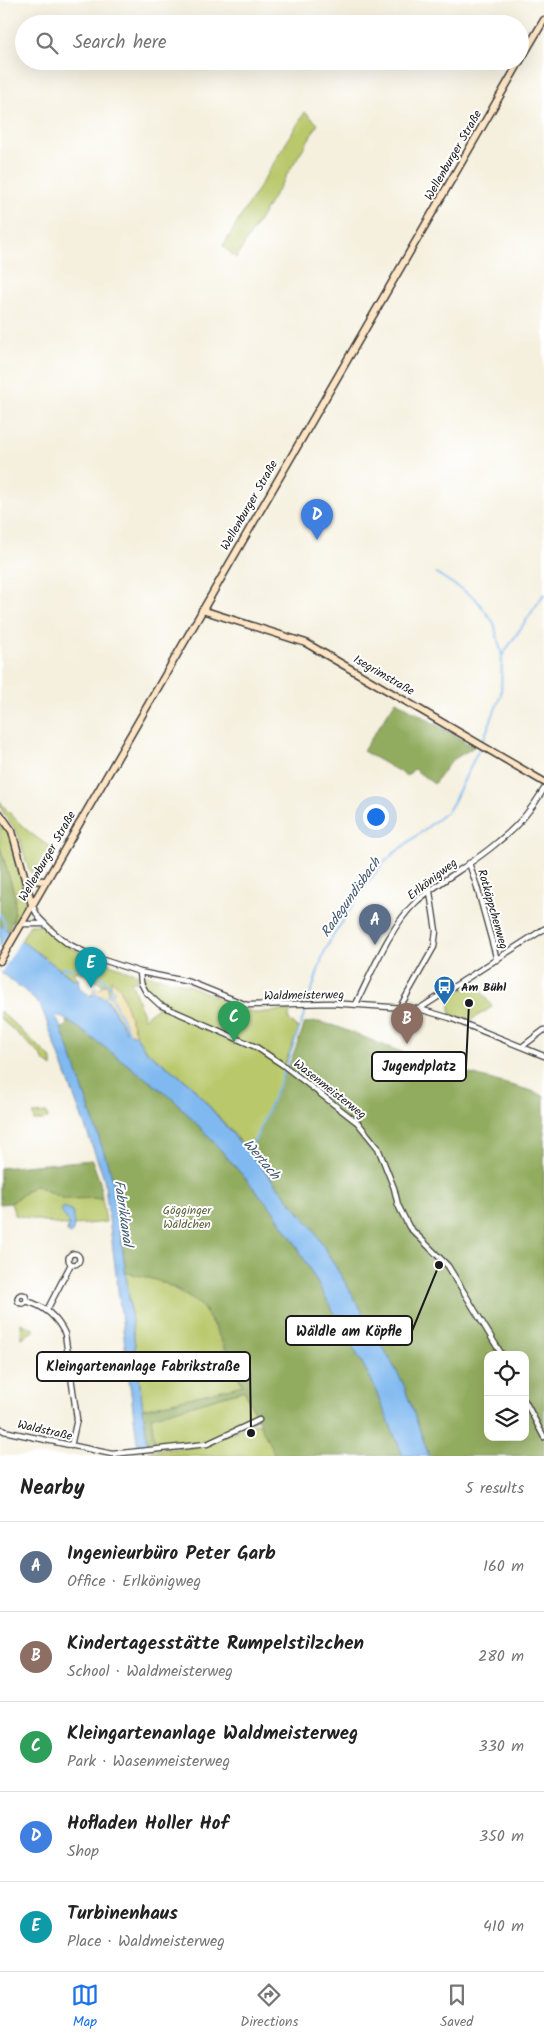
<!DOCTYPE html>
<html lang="en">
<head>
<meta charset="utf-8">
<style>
	body { margin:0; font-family:Kalam,sans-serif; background:#f2f2f2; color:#222 }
	.controls { position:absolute; right:15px; bottom:15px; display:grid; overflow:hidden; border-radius:10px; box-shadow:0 5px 20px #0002 }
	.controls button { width:45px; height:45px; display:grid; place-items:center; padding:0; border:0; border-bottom:1px solid #e0e0e0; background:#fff; color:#222; font:25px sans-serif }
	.you { position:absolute; left:375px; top:816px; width:18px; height:18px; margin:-12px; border:4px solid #fff; border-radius:50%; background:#1a73e8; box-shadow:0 0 0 8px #1a73e833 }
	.badge { display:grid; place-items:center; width:32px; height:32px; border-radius:50%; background:#1a73e8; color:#fff; font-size:16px; font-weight:700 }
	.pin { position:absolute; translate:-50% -41px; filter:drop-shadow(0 1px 2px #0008) }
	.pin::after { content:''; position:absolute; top:26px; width:18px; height:15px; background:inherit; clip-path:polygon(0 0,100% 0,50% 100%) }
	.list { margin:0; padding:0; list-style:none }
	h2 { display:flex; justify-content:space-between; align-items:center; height:65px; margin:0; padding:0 20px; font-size:21px }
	h2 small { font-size:16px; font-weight:400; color:#767676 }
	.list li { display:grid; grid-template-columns:32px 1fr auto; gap:15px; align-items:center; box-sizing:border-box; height:90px; padding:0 20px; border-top:1px solid #e0e0e0 }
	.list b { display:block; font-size:19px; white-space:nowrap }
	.list p { margin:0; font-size:16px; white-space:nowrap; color:#767676 }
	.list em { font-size:16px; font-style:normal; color:#767676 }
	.icon { flex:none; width:28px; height:28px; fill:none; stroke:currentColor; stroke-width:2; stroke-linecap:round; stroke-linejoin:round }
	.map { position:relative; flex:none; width:544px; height:1456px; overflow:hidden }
	.search { position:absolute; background:#fff; box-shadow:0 5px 20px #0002; left:15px; right:15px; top:15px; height:55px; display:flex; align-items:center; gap:12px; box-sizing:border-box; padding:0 18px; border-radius:28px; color:#767676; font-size:19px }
	.sheet { height:515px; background:#fff }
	nav { display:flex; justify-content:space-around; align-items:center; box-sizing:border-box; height:70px; border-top:1px solid #e0e0e0; background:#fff; font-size:14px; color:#767676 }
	nav a { display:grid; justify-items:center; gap:2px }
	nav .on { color:#1a73e8 }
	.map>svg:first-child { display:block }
	.green { fill:#b9c86b; stroke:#6a7244 }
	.forest { fill:#92ac5f; stroke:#57643e; fill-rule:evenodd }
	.sand { fill:#eeda9e; stroke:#857b5d }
	.water { fill:#80b9f0; stroke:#4e6a86 }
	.pier { fill:#f5f0de }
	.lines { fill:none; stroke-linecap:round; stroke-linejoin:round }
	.stream { stroke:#80b9f0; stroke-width:2 }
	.street-casing { stroke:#3d3c39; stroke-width:7 }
	.secondary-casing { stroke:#3d3c39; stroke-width:9 }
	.street { stroke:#fff; stroke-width:4.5 }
	.secondary { stroke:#fee5c5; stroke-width:6 }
	.labels { text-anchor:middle; stroke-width:4; stroke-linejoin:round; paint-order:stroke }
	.street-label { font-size:12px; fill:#1c1c1c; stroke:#fff }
	.poi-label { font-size:12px; font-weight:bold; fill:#1c1c1c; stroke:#fff; text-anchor:start }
	.park-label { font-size:12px; fill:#5b613c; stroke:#fff }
	.water-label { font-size:14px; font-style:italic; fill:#445b71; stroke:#fff }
	.leader { fill:none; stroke:#1c1c1c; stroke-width:2 }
	.callout-dot { fill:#1c1c1c; stroke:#fff; stroke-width:2 }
	.callout { fill:#fff; stroke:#1c1c1c; stroke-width:2 }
	.callout-label { font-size:14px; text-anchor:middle; font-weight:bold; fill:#1c1c1c }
</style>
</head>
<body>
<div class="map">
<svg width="544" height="1456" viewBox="0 0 544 1456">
	<rect width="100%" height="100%" fill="#fff"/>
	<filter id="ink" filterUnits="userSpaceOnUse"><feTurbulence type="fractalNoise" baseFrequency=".02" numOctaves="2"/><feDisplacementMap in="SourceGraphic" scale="10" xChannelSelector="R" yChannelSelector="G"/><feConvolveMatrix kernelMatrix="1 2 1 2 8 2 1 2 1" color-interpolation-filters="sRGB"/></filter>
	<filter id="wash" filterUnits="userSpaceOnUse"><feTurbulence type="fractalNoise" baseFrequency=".0096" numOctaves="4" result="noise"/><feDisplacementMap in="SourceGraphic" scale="20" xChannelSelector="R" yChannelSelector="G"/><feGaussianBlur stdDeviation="1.12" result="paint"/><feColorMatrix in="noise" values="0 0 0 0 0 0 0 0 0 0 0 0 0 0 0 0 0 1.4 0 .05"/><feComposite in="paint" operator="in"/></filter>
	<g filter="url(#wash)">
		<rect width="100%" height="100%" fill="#f5f0de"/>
		<!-- green -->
		<path class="green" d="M305,112l13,12 -82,134 -13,-12z
			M0,802c17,20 32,35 56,48l-16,27h-5c-12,-11 -10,-30 -18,-44 -5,-11 -17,-19 -17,-31z
			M0,818l12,22 14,61 -8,22 -5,-1 2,-26 -15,-49z
			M30,925h11l26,21 29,13 41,15v7h-6l13,37 16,-13 -15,-18 -1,-13 44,11 66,28 36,-3 -1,10 10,9 -15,36v7l-29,68 -9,8 -56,-64 -45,-34 -9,-15 -16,-46 -10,-6 1,7 -2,2 -2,-7c-7,0 -22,-11 -30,-14l-4,2 5,5 -3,2 -54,-39z
			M475,982l17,25 -26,16 -15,-6 -2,-19z
			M0,1011l52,48v8l-9,-7 -2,-5 -41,-37z
			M47,1113l1,6 -14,2 -1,-7z
			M35,1185l29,14 38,-1 4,24 -41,4 -50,-11 -4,-12z
			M126,1273l32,6 43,26 14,24 28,57 -100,23z
			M21,1323l14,7 -13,8z
			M245,1390l12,29 -50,25 -51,4 -6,-31z
			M256,1423l6,2 13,31h-126v-4l2,-1 47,-4z"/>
		<!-- forest -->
		<path class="forest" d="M396,701l78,46 -23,14 -17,23 -20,-15 -7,7 -44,-25z
			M0,847l15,49 -1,21 -6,15 -8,-7z
			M66,1021l13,7 94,71 38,40 61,70 23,34 76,136 32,77h-128l-31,-66 -93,27 5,31h-8l-5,-39 100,-24c-8,-17 -31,-71 -44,-81 -21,-18 -47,-27 -73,-31l-12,-90 -43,-129 -10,-25 6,-4z
			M319,1022l16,4 92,36 105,29 12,5v360h-115l-26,-73 -25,-45 -66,-111 -66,-79 10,-10 28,-66 4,-4 17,-45zM488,1355h37v82h-37z
			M92,1160l8,22 2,16 -38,1 -29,-14 -24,18 -11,1v-36z"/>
		<!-- sand -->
		<path class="sand" d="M111,980l5,3 4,5 16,47 -9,-3 -20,-33 -17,-3 6,-8 3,2 4,-5h4l2,7 2,-2z"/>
		<!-- water -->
		<path class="water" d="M0,925l73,54 2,1 3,-2 1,9 11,9 6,-2 11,5 20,33 9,3 9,15 45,34 122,143 66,111 25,45 26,73h-26l-32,-77 -76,-136 -23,-34 -61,-70 -38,-40 -94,-71 -21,-13 -2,1 15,38 43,129 34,265 -10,1 -34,-271 -63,-172 -18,-17 -23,-17z
			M63,1207l8,3c4,8 5,16 0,24h-2l-2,-3 2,-7 -8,-13z"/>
		<!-- pier -->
		<path class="pier" d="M10,930l12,8 -22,37v-27z"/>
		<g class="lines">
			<!-- stream -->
			<path class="stream" d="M436,573l39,25 19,25 8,33
				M482,743l19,-48 1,-39 42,-62
				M0,914l5,9 -1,7
				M75,968l2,-3h3l1,6 5,-4v5l3,2 4,-2 2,4 10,3v4l5,1 -1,3 5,3 -1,4 -4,-1 -2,2 5,2c4,13 13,24 17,37
				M62,970l1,-3 9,3
				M93,990l5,5
				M246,1150l10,-12 28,-66 21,-60 18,-57 8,-16 32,-49 18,-24 11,-11 56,-44 5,-8 27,-56"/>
		</g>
	</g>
	<g filter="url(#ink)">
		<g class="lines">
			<defs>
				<path id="street" d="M469,863l8,24 20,73
					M32,905l7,13 14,14 15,12 29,14 43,14 50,10 57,23 83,-2 89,6 31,9 94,38
					M21,924h23
					M140,972l1,11 5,9 14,13 96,42 27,18 75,58 20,25 16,40 4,17 11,22 39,39 54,89
					M356,1004c15,-30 35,-79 60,-102 26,-23 57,-38 83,-61 18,-14 33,-32 45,-52
					M400,1007l34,-60 2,-16 -6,-39
					M419,1009l125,-80
					M523,1046l21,-16
					M68.5 1259a5.5 5.5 0 1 1 11 0a5.5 5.5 0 1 1-11 0Z
					M17.5 1299a4.5 4.5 0 1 1 9 0a4.5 4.5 0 1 1-9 0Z
					M26,1301c19,5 31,16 39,33l12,85 -6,27
					M47,1310l24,-46
					M525,1401l19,36
					M0,1428l4,3 108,23 95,-10 52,-24"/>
				<path id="secondary" d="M520,61l24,-41
					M202,610l104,33 238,139
					M0,814l12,17 20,74
					M26,880l20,1
					M0,961l520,-900"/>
			</defs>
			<!-- street casing -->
			<use href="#street" class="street-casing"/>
			<!-- secondary casing -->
			<use href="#secondary" class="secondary-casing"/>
			<!-- street -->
			<use href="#street" class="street"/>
			<!-- secondary -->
			<use href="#secondary" class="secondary"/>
		</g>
	</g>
	<!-- icons -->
	<defs>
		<symbol id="bus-pin" viewBox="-11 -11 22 30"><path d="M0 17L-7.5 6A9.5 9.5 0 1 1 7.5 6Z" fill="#1f6fb2" stroke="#fff"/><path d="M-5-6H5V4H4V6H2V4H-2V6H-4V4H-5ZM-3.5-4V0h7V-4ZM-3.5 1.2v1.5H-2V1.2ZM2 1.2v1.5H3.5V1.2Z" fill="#fff"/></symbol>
	</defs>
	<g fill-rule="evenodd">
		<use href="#bus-pin" x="432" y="974" width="25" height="34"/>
	</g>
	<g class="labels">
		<!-- street labels -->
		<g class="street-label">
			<text transform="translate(453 155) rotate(-60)" y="4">Wellenburger Straße</text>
			<text transform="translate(249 505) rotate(-60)" y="4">Wellenburger Straße</text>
			<text transform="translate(384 675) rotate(30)" y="4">Isegrimstraße</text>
			<text transform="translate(47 856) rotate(-60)" y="4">Wellenburger Straße</text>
			<text transform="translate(432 879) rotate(-38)" y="4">Erlkönigweg</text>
			<text transform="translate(493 909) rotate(74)" y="4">Rotkäppchenweg</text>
			<text transform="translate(304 995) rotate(-1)" y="4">Waldmeisterweg</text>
			<text transform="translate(330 1089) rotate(38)" y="4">Wasenmeisterweg</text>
			<text transform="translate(45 1430) rotate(13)" y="4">Waldstraße</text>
		</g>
		<!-- poi labels -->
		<g class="poi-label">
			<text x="461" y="991">Am Bühl</text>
		</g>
		<!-- park labels -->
		<g class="park-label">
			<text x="187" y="1214">Gögginger<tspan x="187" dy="14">Wäldchen</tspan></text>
		</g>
		<!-- water labels -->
		<g class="water-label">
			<text transform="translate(350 897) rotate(-55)" y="5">Radegundisbach</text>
			<text transform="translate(262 1159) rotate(50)" y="5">Wertach</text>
			<text transform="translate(124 1213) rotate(82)" y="5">Fabrikkanal</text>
		</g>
	</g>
	<!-- callouts -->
	<path class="leader" d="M469 1003L466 1067M439 1265L412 1331M251 1433L250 1366"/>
	<g class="callout-dot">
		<circle cx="469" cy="1003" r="5"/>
		<circle cx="439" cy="1265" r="5"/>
		<circle cx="251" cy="1433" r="5"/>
	</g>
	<g class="callout">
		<rect x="372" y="1052" width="94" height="29" rx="5"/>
		<rect x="286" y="1316" width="126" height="29" rx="5"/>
		<rect x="37" y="1352" width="213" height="29" rx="5"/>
	</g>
	<g class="callout-label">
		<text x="419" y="1071">Jugendplatz</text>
		<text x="349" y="1336">Wäldle am Köpfle</text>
		<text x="143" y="1371">Kleingartenanlage Fabrikstraße</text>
	</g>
</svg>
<div class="controls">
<button><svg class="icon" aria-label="locate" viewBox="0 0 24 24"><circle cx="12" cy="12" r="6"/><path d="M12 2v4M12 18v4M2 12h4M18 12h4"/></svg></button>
<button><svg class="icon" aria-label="layers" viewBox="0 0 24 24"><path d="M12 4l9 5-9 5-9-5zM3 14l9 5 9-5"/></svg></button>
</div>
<div class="you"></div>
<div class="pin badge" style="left:375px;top:945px;background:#5c6f8a">A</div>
<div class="pin badge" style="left:407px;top:1044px;background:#8d6e63">B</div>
<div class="pin badge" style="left:234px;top:1042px;background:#2e9e5b">C</div>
<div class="pin badge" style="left:317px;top:540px;background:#3f7fe0">D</div>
<div class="pin badge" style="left:91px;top:988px;background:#0f9aa8">E</div>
<div class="search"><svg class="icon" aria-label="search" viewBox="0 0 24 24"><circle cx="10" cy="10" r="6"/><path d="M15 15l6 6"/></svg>Search here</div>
</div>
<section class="sheet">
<h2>Nearby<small>5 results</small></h2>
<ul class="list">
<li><span class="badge" style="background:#5c6f8a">A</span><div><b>Ingenieurbüro Peter Garb</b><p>Office · Erlkönigweg</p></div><em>160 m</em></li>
<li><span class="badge" style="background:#8d6e63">B</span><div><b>Kindertagesstätte Rumpelstilzchen</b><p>School · Waldmeisterweg</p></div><em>280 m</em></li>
<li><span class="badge" style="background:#2e9e5b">C</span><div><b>Kleingartenanlage Waldmeisterweg</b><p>Park · Wasenmeisterweg</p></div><em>330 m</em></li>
<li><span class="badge" style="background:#3f7fe0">D</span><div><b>Hofladen Holler Hof</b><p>Shop</p></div><em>350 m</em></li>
<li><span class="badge" style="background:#0f9aa8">E</span><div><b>Turbinenhaus</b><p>Place · Waldmeisterweg</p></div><em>410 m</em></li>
</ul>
</section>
<nav>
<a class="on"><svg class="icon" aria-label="map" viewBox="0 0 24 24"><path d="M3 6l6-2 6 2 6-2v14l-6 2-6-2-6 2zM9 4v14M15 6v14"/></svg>Map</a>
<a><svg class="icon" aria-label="directions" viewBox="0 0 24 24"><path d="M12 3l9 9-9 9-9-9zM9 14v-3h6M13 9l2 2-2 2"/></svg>Directions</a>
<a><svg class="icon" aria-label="saved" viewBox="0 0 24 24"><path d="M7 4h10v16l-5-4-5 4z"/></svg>Saved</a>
</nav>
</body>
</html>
